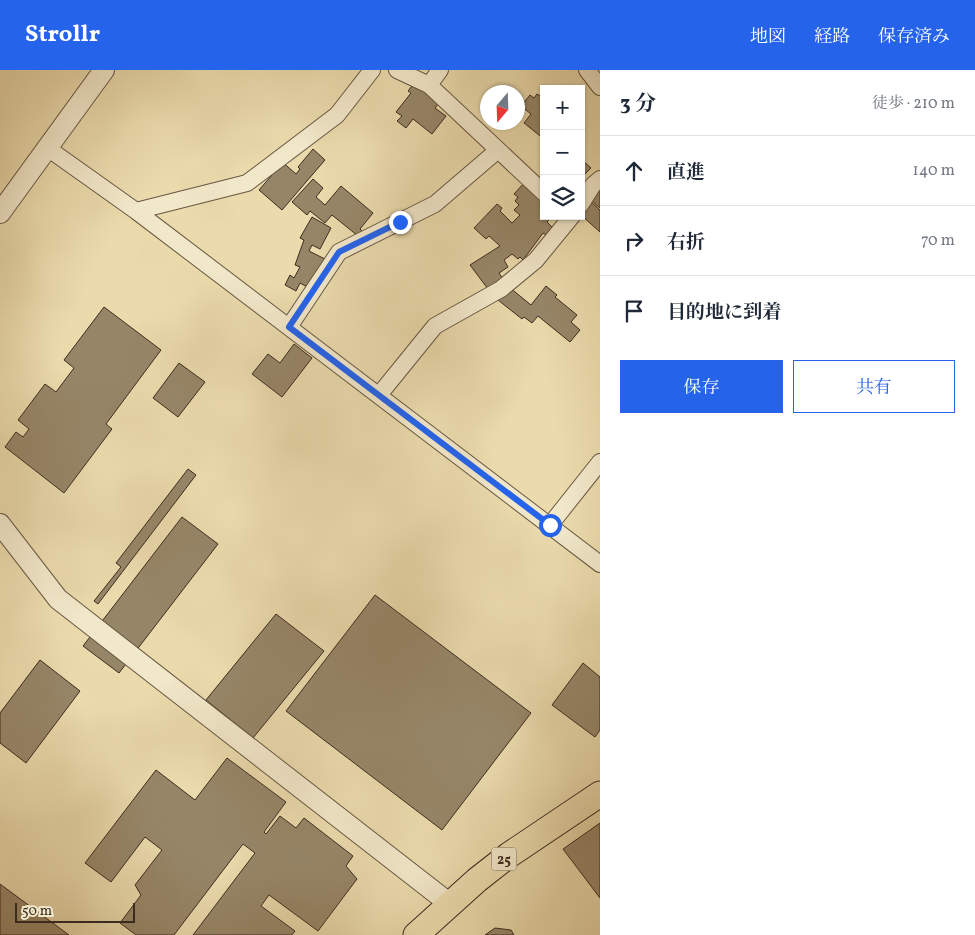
<!DOCTYPE html>
<html lang="ja">
<head>
<meta charset="utf-8">
<style>
	body { margin:0; font-family:Vollkorn,"Noto Serif JP",serif; background:#f6f6f7; color:#1f2937 }
	.controls { position:absolute; right:15px; top:15px; display:grid; overflow:hidden; border-radius:0px; box-shadow:0 1px 4px #0004 }
	.controls button { width:45px; height:45px; display:grid; place-items:center; padding:0; border:0; border-bottom:1px solid #e0e1e3; background:#fff; color:#1f2937; font:25px sans-serif }
	.compass { position:absolute; left:480px; top:15px; width:45px; height:45px; border-radius:50%; background:#fff; box-shadow:0 1px 4px #0004; rotate:199deg }
	.scale { position:absolute; left:15px; bottom:12px; width:120px; box-sizing:border-box; padding-left:5px; border:2px solid #3c2c1e; border-top:0; font-size:14px; line-height:18px; white-space:nowrap; color:#3c2c1e; -webkit-text-stroke:4px #f1e7c9; paint-order:stroke }
	.stop { position:absolute; width:15px; height:15px; margin:-11px; border:4px solid #2563eb; border-radius:50%; background:#fff }
	.stop.end { background:#2563eb; border-color:#fff; box-shadow:0 1px 5px #0008 }
	.list { margin:0; padding:0; list-style:none }
	h2 { display:flex; justify-content:space-between; align-items:center; height:65px; margin:0; padding:0 20px; font-size:21px }
	h2 small { font-size:16px; font-weight:400; color:#747a83 }
	.list li { display:grid; grid-template-columns:32px 1fr auto; gap:15px; align-items:center; box-sizing:border-box; height:70px; padding:0 20px; border-top:1px solid #e0e1e3 }
	.list b { display:block; font-size:19px; white-space:nowrap }
	.list em { font-size:16px; font-style:normal; color:#747a83 }
	.actions { display:flex; gap:10px; padding:15px 20px }
	.actions a { flex:1; padding:11px 0; border:1px solid #2563eb; border-radius:0px; text-align:center; font-size:18px; color:#2563eb }
	.actions .main { background:#2563eb; color:#fff }
	.icon { flex:none; width:28px; height:28px; fill:none; stroke:currentColor; stroke-width:2; stroke-linecap:round; stroke-linejoin:round }
	.map { position:relative; flex:none; width:600px; height:865px; overflow:hidden }
	header { display:flex; align-items:center; gap:30px; box-sizing:border-box; height:70px; padding:0 25px; background:#2563eb; color:#fff }
	header strong { font-size:24px }
	nav { display:flex; gap:28px; margin-inline-start:auto; font-size:18px }
	main { display:flex }
	aside { flex:1; background:#fff }
	.map>svg:first-child { display:block }
	.building { fill:#968668; stroke:#3c2c1e }
	.lines { fill:none; stroke-linecap:round; stroke-linejoin:round }
	.minor-casing { stroke:#685842; stroke-width:18 }
	.tertiary-casing { stroke:#685842; stroke-width:22 }
	.primary-casing { stroke:#3c2c1e; stroke-width:27 }
	.minor { stroke:#f1e7c9; stroke-width:16 }
	.tertiary { stroke:#f1e7c9; stroke-width:20 }
	.primary { stroke:#eadaac; stroke-width:25 }
	.route { stroke:#2563eb; stroke-width:6 }
	.labels { text-anchor:middle; stroke-width:4; stroke-linejoin:round; paint-order:stroke }
	.shield { fill:#f1e7c9; stroke:#726451; stroke-width:1 }
	.shield-label { font-size:14px; font-weight:bold; fill:#3c2c1e }
</style>
</head>
<body>
<header>
<strong>Strollr</strong>
<nav><a>地図</a><a>経路</a><a>保存済み</a></nav>
</header>
<main>
<div class="map">
<svg width="600" height="865" viewBox="0 0 600 865">
	<rect width="100%" height="100%" fill="#eadaac"/>
	<filter id="stains"><feTurbulence type="fractalNoise" baseFrequency=".004" numOctaves="4"/><feColorMatrix values="0 0 0 0 .2 0 0 0 0 .09 0 0 0 0 .02 0 0 0 .5 -.17"/></filter>
	<radialGradient id="worn" r=".72"><stop offset=".6" stop-color="#630" stop-opacity="0"/><stop offset="1" stop-color="#630" stop-opacity=".3"/></radialGradient>
	<!-- building -->
	<path class="building" d="M415,12l25,20 -5,6 11,8 -14,18 -19,-15 -7,9 -9,-7 5,-5 -6,-4 15,-19 -3,-2z
		M544,21v48l-20,-16 7,-9 -10,-8 9,-11 4,3 3,-4 3,2z
		M313,79l12,11 -43,50 -23,-20 13,-15 -3,-2 11,-13 16,14 4,-5 -2,-2z
		M581,89l10,9 -8,8 -2,-1z
		M313,109l10,9 -7,9 9,8 16,-19 32,27 -13,16 2,2 -4,5 -26,-21 -7,8 -15,-12 -3,4 -15,-13z
		M525,112l19,13v21h8l-5,6 6,6 -7,7 -3,-2 -20,27 -3,-3 -2,2 -6,-5 -8,6 4,7 -9,6 4,6 -15,10 -18,-24 30,-19 -11,-10 -3,3 -12,-11 23,-24 5,4 -2,3 12,12 8,-8 -6,-5 5,-5 -4,-4 3,-4 -4,-3z
		M600,117v21l-10,-9z
		M590,131l10,9v22l-19,-17v-4z
		M312,147l19,11 -11,21 -8,-4 -3,6 16,8 -16,29 -9,-5 -4,8 -11,-6 5,-10 4,3 6,-11 -5,-2 9,-25 -4,-2z
		M546,216l11,9 -2,2 22,18 -6,7 9,8 -10,12 -32,-26 -6,7 -8,-6 -2,2 -24,-19 11,-13 22,18z
		M104,237l57,43 -55,74 6,5 -48,64 -59,-46 11,-15 7,5 6,-8 -11,-9 27,-36 11,8 18,-24 -10,-8z
		M294,274l18,14 -30,39 -30,-23 16,-20 12,9z
		M179,293l26,19 -27,35 -25,-19z
		M188,399l8,6 -98,129 -4,-3 27,-34 -5,-4z
		M182,447l36,27 -99,129 -36,-27z
		M375,525l156,118 -89,117 -156,-119z
		M276,544l48,37 -71,87 -47,-38z
		M40,590l40,31 -54,72 -26,-20v-30z
		M583,593l17,14v53l-5,7 -43,-32z
		M227,688l59,44 -22,30 2,2 14,-18 16,12 8,-10 49,38 -7,10 11,13 -39,52 -49,-36 -8,11 34,25 -3,4h-99l62,-82 -12,-9 -69,91h-38l-16,-12 21,-28 -6,-10 27,-35 -17,-13 -34,45 -26,-19 71,-93 39,30z
		M600,753v75l-37,-49z
		M0,814l69,51h-69z
		M495,858l16,2 3,5h-29z"/>
	<g class="lines">
		<defs>
			<path id="minor" d="M397,0l32,15 115,108
				M587,0l13,17
				M429,15l11,-15
				M46,77l90,64 464,353
				M581,134l12,-19 7,-6
				M136,141l111,-28 90,-68 35,-45
				M289,257l50,-75 96,-48 63,-54
				M379,325l56,-69 66,-37 35,-29 36,-44
				M550,455l50,-63"/>
			<path id="tertiary" d="M0,143l104,-143
				M0,454l58,75 392,305"/>
			<path id="primary" d="M416,865l61,-55 32,-25 91,-61"/>
		</defs>
		<!-- minor casing -->
		<use href="#minor" class="minor-casing"/>
		<!-- tertiary casing -->
		<use href="#tertiary" class="tertiary-casing"/>
		<!-- primary casing -->
		<use href="#primary" class="primary-casing"/>
		<!-- minor -->
		<use href="#minor" class="minor"/>
		<!-- tertiary -->
		<use href="#tertiary" class="tertiary"/>
		<!-- primary -->
		<use href="#primary" class="primary"/>
	</g>
	<g class="lines">
		<!-- route -->
		<path class="route" d="M400,152l-61,30 -50,75 261,198"/>
	</g>
	<g class="labels">
		<!-- shield labels -->
		<rect class="shield" x="491.5" y="777.5" width="25" height="23" rx="4"/>
		<g class="shield-label">
			<text x="504" y="794">25</text>
		</g>
	</g>
	<rect width="100%" height="100%" filter="url(#stains)"/>
	<rect width="100%" height="100%" fill="url(#worn)"/>
</svg>
<div class="controls">
<button>+</button>
<button>−</button>
<button><svg class="icon" aria-label="layers" viewBox="0 0 24 24"><path d="M12 4l9 5-9 5-9-5zM3 14l9 5 9-5"/></svg></button>
</div>
<svg class="compass" viewBox="-18 -18 36 36"><path d="M0-13l5 13h-10z" fill="#e53935"/><path d="M0 13l5-13h-10z" fill="#747a83"/></svg>
<div class="scale">50 m</div>
<div class="stop" style="left:550px;top:455px"></div>
<div class="stop end" style="left:400px;top:152px"></div>
</div>
<aside>
<h2>3 分<small>徒歩 · 210 m</small></h2>
<ul class="list">
<li><svg class="icon" aria-label="ahead" viewBox="0 0 24 24"><path d="M12 20V5M6 11l6-6 6 6"/></svg><div><b>直進</b></div><em>140 m</em></li>
<li><svg class="icon" aria-label="right" viewBox="0 0 24 24"><path d="M7 20v-9h11M14 6l5 5-5 5"/></svg><div><b>右折</b></div><em>70 m</em></li>
<li><svg class="icon" aria-label="arrive" viewBox="0 0 24 24"><path d="M6 21V4h12l-3 4 3 4H6"/></svg><div><b>目的地に到着</b></div></li>
</ul>
<div class="actions"><a class="main">保存</a><a>共有</a></div>
</aside>
</main>
</body>
</html>
